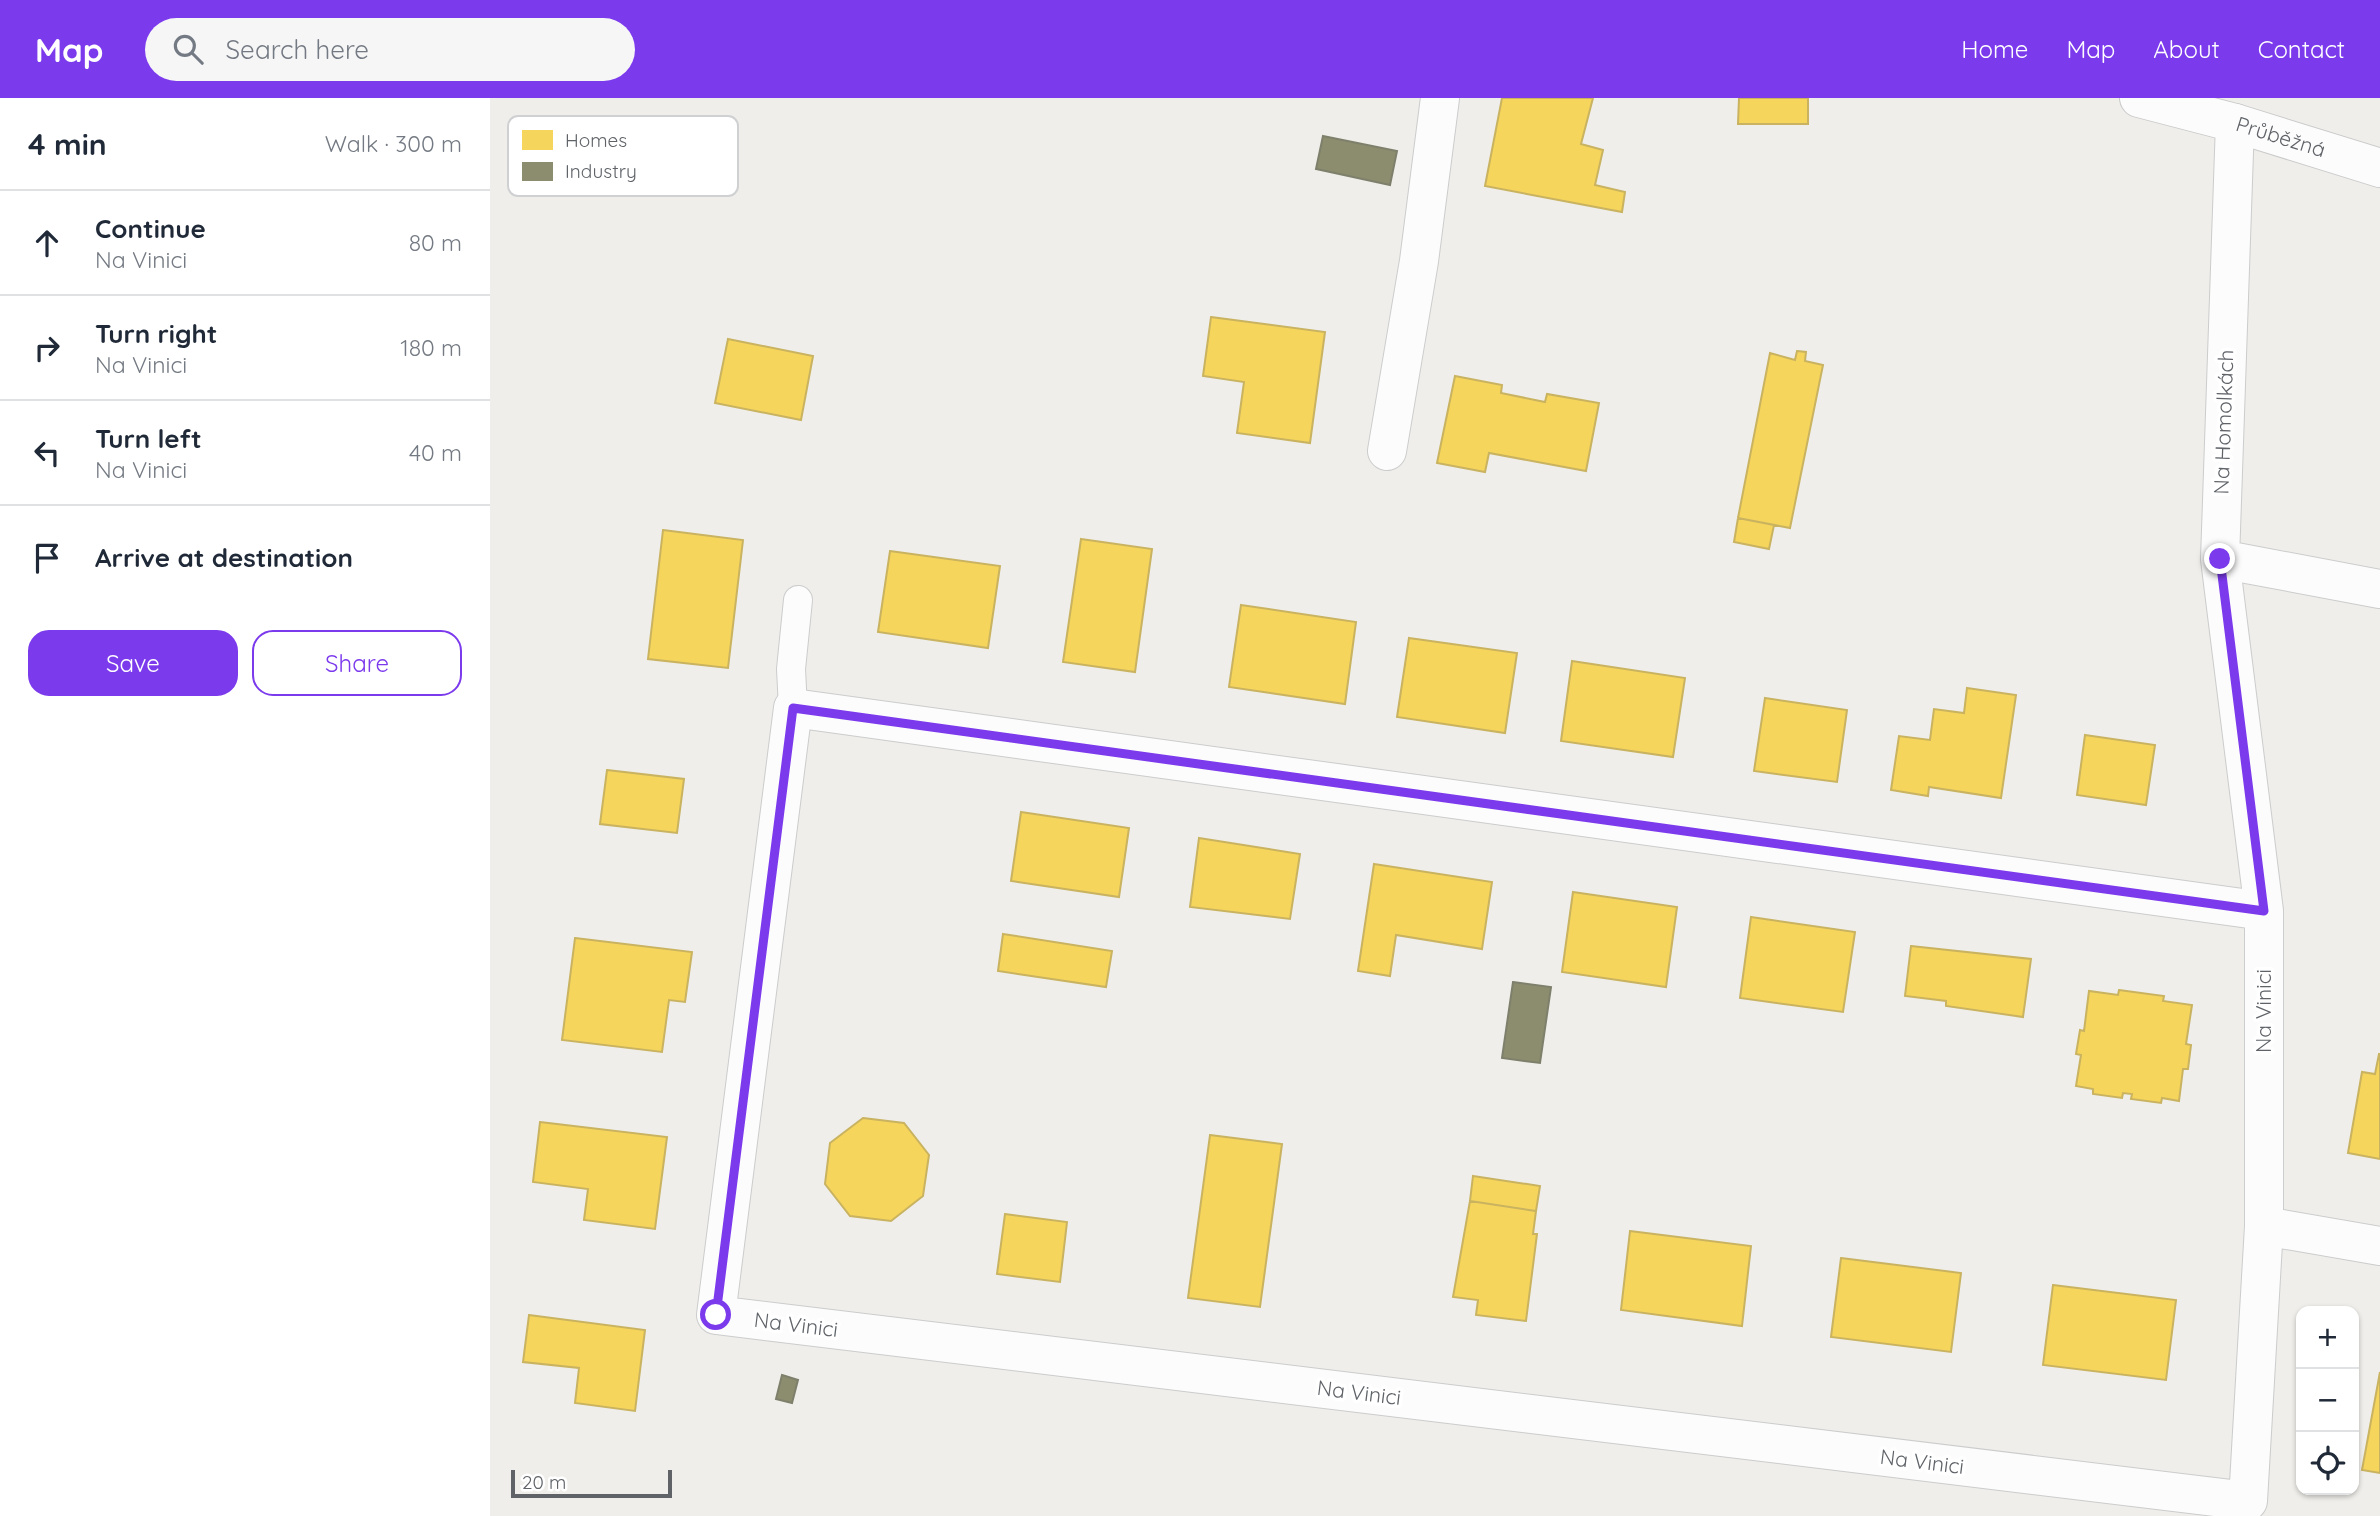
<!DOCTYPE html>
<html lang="en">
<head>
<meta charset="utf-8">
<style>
	body { margin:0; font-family:Quicksand,sans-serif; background:#f6f6f7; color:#1f2937 }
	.controls { position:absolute; right:21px; bottom:21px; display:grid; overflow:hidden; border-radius:14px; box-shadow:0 2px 5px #0004 }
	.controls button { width:63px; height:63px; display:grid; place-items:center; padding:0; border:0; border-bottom:2px solid #e0e1e3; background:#fff; color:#1f2937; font:35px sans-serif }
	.scale { position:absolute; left:21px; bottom:18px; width:161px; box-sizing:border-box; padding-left:7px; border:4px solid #5f6368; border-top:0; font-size:19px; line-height:24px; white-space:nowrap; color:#5f6368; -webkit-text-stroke:5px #fff; paint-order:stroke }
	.stop { position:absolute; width:21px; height:21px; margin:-16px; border:5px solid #7c3aed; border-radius:50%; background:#fff }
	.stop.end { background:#7c3aed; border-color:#fff; box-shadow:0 2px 7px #0008 }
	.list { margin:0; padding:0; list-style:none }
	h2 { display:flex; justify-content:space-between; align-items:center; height:91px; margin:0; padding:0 28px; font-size:30px }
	h2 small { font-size:23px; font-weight:400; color:#747a83 }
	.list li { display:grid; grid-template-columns:46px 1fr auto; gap:21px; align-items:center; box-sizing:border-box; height:105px; padding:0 28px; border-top:2px solid #e0e1e3 }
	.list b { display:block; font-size:26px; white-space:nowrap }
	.list p { margin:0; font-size:23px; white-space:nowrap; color:#747a83 }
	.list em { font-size:23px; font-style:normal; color:#747a83 }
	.actions { display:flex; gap:14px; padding:21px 28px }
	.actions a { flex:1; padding:16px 0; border:2px solid #7c3aed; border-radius:21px; text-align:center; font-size:24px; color:#7c3aed }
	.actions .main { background:#7c3aed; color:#fff }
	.icon { flex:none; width:38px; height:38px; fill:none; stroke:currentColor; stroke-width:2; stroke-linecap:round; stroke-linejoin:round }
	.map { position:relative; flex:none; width:1890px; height:1418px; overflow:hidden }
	header { display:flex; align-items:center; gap:42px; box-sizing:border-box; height:98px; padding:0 35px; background:#7c3aed; color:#fff }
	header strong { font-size:33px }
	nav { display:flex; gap:38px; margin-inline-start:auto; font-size:24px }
	.search { width:490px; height:63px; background:#f6f6f7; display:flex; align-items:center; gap:18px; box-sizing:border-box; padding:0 24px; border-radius:38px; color:#747a83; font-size:26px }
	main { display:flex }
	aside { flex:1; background:#fff }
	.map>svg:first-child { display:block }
	.homes { fill:#f6d55c; stroke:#c9b360; stroke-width:2 }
	.industry { fill:#8c8c6e; stroke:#7e806c; stroke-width:2 }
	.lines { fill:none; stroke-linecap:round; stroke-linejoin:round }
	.lane-casing { stroke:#cbcccc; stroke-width:30 }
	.street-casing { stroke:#cbcccc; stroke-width:40 }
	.secondary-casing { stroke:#cacacb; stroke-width:40 }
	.lane { stroke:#fdfcfc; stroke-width:28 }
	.street { stroke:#fdfcfc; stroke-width:38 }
	.secondary { stroke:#fdfcfc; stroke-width:38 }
	.route { stroke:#7c3aed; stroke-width:9 }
	.labels { text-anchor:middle; stroke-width:7; stroke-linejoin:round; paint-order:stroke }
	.street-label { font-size:21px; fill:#5f6368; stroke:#fff }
	.key { fill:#fff; stroke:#cfd0d2; stroke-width:2 }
	.key-label { font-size:19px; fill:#5f6368 }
</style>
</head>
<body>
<header>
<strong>Map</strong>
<div class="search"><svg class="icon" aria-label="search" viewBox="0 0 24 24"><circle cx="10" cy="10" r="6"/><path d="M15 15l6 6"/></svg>Search here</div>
<nav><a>Home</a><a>Map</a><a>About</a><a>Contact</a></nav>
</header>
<main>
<aside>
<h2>4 min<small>Walk · 300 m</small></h2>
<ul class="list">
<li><svg class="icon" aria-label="ahead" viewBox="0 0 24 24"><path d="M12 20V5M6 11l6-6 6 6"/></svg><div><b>Continue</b><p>Na Vinici</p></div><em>80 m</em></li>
<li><svg class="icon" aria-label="right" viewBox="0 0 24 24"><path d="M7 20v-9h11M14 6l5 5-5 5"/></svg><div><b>Turn right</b><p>Na Vinici</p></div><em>180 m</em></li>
<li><svg class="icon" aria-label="left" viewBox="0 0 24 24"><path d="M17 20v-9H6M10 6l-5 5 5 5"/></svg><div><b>Turn left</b><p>Na Vinici</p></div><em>40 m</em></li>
<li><svg class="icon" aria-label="arrive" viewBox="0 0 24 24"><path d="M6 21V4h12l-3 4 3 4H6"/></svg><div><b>Arrive at destination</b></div></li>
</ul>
<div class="actions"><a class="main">Save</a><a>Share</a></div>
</aside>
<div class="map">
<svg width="1890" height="1418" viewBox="0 0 1890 1418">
	<rect width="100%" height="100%" fill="#efeeea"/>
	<!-- homes -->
	<path class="homes" d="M1012,0h91l-12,46 22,6 -8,35 30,7 -3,20 -137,-26z
		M1249,0h69v26h-70z
		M721,219l114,15 -15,111 -73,-10 7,-51 -41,-6z
		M238,241l85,17 -12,64 -86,-17z
		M1307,253l9,1 -1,9 18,4 -33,163 -52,-10 32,-165 25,7z
		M965,278l47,9 -1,8 44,9 2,-8 52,9 -13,68 -97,-18 -4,19 -48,-9z
		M1248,420l36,7 -5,24 -35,-7z
		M173,432l80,10 -15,128 -80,-9z
		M591,441l71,10 -17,123 -72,-10z
		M400,453l110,15 -12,82 -110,-16z
		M751,507l115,17 -11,82 -116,-17z
		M919,540l108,15 -12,80 -108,-16z
		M1082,563l113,17 -12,79 -112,-16z
		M1477,590l49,7 -15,103 -72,-11 -1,9 -37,-6 8,-54 31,4 4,-31 30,4z
		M1275,600l82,12 -10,72 -83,-11z
		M1595,637l70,10 -9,60 -69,-10z
		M117,672l77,9 -7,54 -77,-9z
		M531,714l108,16 -10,69 -108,-16z
		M709,740l101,16 -10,65 -100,-12z
		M884,766l118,18 -10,67 -86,-14 -6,41 -32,-5z
		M1083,794l104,15 -11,80 -104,-15z
		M1261,819l104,15 -12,80 -103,-14z
		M513,836l109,17 -6,36 -108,-16z
		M85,840l117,14 -7,50 -16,-2 -7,52 -100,-12z
		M1421,848l120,13 -8,58 -77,-11v-5l-41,-5z
		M1629,892l45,6 -1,5 29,4 -6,39 5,1 -3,24h-5l-4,32 -17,-3 -1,5 -30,-4 1,-5 -9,-1 -1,5 -29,-4v-5l-17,-3 5,-31 -5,-1 4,-24 4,1 5,-40 29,4z
		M1889,956h1v105l-32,-6 14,-81 13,2z
		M373,1020l41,5 25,32 -6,41 -32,25 -41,-5 -25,-32 5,-41z
		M50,1024l127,15 -12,92 -71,-9 4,-31 -55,-7z
		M720,1037l72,9 -22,163 -72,-9z
		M983,1078l67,10 -4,25 -66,-10z
		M980,1103l66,10 -3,23h4l-11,87 -50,-6 2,-15 -25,-3z
		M515,1116l62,8 -7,60 -63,-8z
		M1140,1133l121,15 -9,80 -121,-16z
		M1351,1160l120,15 -10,79 -120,-15z
		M1563,1187l123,15 -10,80 -123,-15z
		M39,1217l116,15 -10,81 -60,-8 4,-35 -56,-6z
		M1890,1274v101l-18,-3z"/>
	<!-- industry -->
	<path class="industry" d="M833,38l74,15 -7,34 -74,-16z
		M1023,884l38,5 -11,76 -38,-5z
		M292,1277l16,5 -6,23 -16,-4z"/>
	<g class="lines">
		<defs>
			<path id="lane" d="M303,610l-2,-39 7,-69"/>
			<path id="street" d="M1745,25l-15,436 160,30
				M897,353l32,-190 21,-163
				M1730,461l44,352v315l-16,275 -1532,-186 77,-607 1471,203
				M1774,1128l116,20"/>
			<g id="secondary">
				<path id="s1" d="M1649,0l96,25 145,45"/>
			</g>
		</defs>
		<!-- lane casing -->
		<use href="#lane" class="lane-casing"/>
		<!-- street casing -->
		<use href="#street" class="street-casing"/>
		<!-- secondary casing -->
		<use href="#secondary" class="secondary-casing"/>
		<!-- lane -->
		<use href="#lane" class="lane"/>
		<!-- street -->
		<use href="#street" class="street"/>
		<!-- secondary -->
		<use href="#secondary" class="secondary"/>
	</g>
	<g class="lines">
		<!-- route -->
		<path class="route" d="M226,1217l77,-607 1471,203 -44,-352"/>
	</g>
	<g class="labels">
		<!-- street labels -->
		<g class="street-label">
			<text dy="7" stroke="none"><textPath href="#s1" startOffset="147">Průběžná</textPath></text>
			<text transform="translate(1734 324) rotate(-88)" y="7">Na Homolkách</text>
			<text transform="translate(1774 913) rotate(-90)" y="7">Na Vinici</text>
			<text transform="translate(306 1227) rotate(7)" y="7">Na Vinici</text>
			<text transform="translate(869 1295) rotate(7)" y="7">Na Vinici</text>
			<text transform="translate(1432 1364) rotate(7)" y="7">Na Vinici</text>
		</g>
	</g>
	<!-- legend -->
	<rect x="18" y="18" width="230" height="80" rx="10" class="key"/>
	<rect x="32" y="32" width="31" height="20" fill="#f6d55c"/>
	<rect x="32" y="64" width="31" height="19" fill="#8c8c6e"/>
	<g class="key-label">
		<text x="75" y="49">Homes</text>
		<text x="75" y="80">Industry</text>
	</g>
</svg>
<div class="controls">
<button>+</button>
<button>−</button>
<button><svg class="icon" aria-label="locate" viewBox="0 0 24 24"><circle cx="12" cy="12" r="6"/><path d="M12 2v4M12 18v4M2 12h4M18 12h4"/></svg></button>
</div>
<div class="scale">20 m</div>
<div class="stop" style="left:226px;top:1217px"></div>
<div class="stop end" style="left:1730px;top:461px"></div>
</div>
</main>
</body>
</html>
